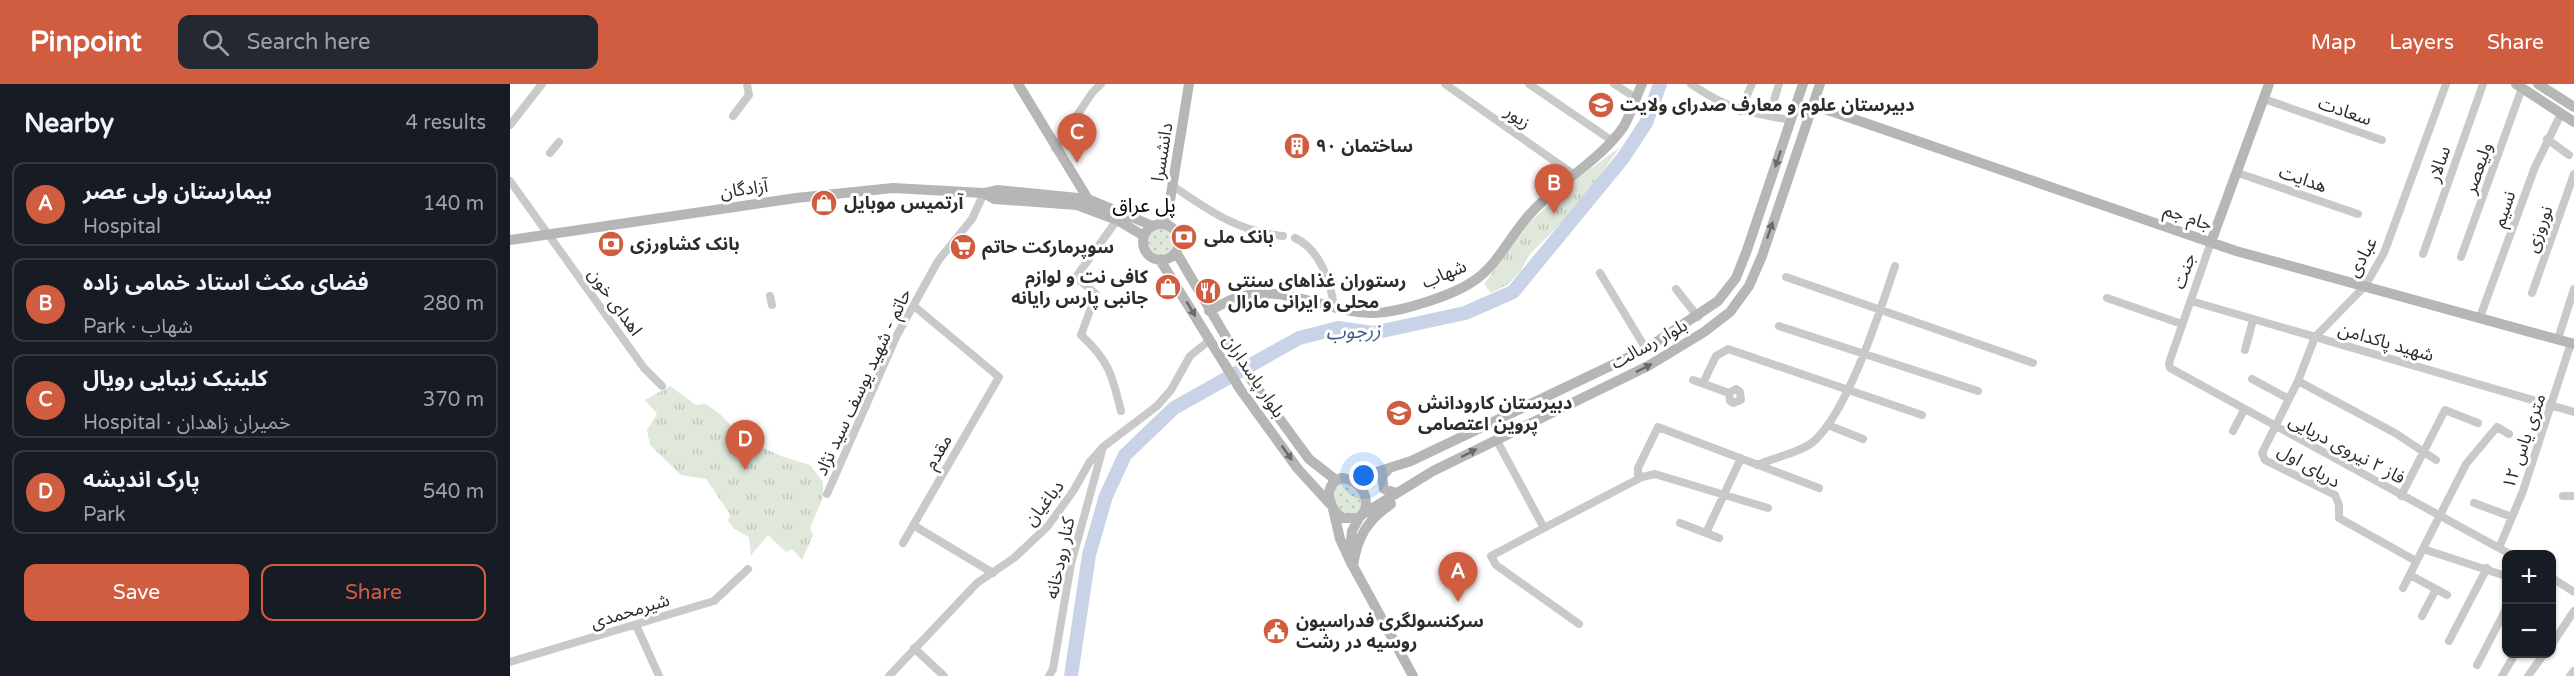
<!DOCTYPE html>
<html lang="en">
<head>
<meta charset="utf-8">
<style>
	body { margin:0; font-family:"Varela Round","Noto Sans Arabic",sans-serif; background:#242831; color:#f1f3f6 }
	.controls { position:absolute; right:18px; bottom:18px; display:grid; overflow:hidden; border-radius:12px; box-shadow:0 2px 4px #0004 }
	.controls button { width:54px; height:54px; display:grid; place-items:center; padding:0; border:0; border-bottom:2px solid #363941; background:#171b24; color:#f1f3f6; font:30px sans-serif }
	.you { position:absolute; left:854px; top:392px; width:21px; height:21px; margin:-15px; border:4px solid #fff; border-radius:50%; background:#1a73e8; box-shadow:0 0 0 9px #1a73e833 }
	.badge { display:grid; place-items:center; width:39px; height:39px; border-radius:50%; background:#d15d41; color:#fff; font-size:20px; font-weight:700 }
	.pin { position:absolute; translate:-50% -50px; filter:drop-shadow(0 2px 3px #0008) }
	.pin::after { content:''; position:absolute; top:32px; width:21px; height:18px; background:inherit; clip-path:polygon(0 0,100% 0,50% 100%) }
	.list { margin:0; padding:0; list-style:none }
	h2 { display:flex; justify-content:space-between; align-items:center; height:78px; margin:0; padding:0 24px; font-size:26px }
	h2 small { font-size:20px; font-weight:400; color:#9ea1a6 }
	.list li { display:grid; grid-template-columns:39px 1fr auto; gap:18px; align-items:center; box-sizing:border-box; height:84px; margin:0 12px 12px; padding:0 12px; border:2px solid #363941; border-radius:12px }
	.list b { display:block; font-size:22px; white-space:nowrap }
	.list p { margin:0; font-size:20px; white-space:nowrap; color:#9ea1a6 }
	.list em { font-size:20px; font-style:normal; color:#9ea1a6 }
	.actions { display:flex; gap:12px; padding:18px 24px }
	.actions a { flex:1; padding:14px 0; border:2px solid #d15d41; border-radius:12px; text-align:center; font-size:21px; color:#d15d41 }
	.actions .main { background:#d15d41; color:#fff }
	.icon { flex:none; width:33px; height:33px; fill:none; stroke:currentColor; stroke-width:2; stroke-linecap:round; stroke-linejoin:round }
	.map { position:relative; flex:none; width:2064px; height:592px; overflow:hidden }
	header { display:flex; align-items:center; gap:36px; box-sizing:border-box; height:84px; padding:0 30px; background:#d15d41; color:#fff }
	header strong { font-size:28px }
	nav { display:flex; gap:33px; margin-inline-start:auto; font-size:21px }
	.search { width:420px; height:54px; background:#242831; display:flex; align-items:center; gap:15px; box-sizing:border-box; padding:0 21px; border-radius:12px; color:#9ea1a6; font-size:22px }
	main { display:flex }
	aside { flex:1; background:#171b24 }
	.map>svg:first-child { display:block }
	.grass { fill:url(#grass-dots) }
	.park { fill:url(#park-tufts) }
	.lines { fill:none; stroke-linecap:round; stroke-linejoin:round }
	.river { stroke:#c9d3e7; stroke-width:14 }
	.street { stroke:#c9c9c9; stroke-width:8 }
	.secondary { stroke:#b6b6b6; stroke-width:10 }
	.oneway { fill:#6a6a6a }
	.labels { text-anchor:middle; stroke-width:6; stroke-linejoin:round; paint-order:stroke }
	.poi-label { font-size:18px; font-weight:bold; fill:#2c2c2c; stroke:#fff; text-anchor:start }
	.street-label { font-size:18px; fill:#2c2c2c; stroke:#fff }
	.neighbourhood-label { font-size:20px; fill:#000; stroke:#fff }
	.water-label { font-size:20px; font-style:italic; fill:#445a85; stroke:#fff }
</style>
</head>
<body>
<header>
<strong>Pinpoint</strong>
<div class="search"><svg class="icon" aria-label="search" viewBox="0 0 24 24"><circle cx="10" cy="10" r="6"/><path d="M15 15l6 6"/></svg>Search here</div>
<nav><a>Map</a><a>Layers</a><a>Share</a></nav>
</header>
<main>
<aside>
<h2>Nearby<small>4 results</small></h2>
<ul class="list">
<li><span class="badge">A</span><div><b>بیمارستان ولی عصر</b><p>Hospital</p></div><em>140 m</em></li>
<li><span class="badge">B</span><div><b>فضای مکث استاد خمامی زاده</b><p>Park · شهاب</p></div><em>280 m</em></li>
<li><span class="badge">C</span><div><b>کلینیک زیبایی رویال</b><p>Hospital · خمیران زاهدان</p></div><em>370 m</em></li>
<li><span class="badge">D</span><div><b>پارک اندیشه</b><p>Park</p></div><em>540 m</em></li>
</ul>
<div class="actions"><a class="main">Save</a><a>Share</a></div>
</aside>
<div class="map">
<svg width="2064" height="592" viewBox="0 0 2064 592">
	<defs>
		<pattern id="grass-dots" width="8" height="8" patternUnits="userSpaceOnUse" patternTransform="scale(1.5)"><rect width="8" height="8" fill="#dfe8db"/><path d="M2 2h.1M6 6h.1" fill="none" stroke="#c0c7bc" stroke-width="1.8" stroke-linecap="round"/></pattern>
		<pattern id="park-tufts" width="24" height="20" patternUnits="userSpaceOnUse" patternTransform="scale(1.5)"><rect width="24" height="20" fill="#dfe8db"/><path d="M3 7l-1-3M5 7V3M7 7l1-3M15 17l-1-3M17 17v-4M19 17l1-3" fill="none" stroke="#c0c7bc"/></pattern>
	</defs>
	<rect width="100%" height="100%" fill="#fff"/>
	<!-- grass -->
	<path class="grass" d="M638 158a13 13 0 1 1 26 0a13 13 0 1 1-26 0Z
		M831,399c12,1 17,8 21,19l-5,12 -15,-2 -8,-11v-11z"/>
	<!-- park -->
	<path class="park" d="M1110,63l-42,59 -48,48 -10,18 -13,13 -16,8 -7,-9 46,-62 51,-46z
		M160,302l26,19 10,-1 15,11 18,19 9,2 12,10 21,10 29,9 13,17v15l-13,31 3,7 -11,25 -10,-11 -6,3 -18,-17 -17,20 -2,-18 -15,-8 -6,-8 2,-7 -24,-35 -25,-4 -31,-30 -3,-15 10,-16 -12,-14z"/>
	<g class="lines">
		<!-- river -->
		<path class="river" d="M561,592l18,-121 17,-59 19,-41 49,-47 125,-70 39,-10 35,5 92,-20 48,-21 110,-134 23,-35 14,-39"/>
		<!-- street -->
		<path class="street" d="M935,0l128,90
			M1019,0l82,56
			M1104,0l22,14
			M1181,0c36,25 58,29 100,36
			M1754,15l118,41
			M1230,27l12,-27
			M223,32l16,-21 -2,-11
			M1259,32l10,-32
			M0,41l32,-41
			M2037,55l22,16
			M545,64l37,-55 9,-9
			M40,69l9,-11
			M1728,89l120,41
			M0,97l134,187 18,18
			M663,102c35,24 66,46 110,50
			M607,136l-41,57 20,17 -15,41c28,26 31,39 40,76
			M785,154c25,11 36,45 39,69
			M1701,158l-42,121 1,5 340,186
			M1913,170l60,-170
			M1951,173l61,-169
			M1090,189l46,76
			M1276,193l247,86
			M1166,205l22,28
			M2022,209l42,-119
			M260,212l2,9
			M1597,214l75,26
			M1681,217l383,111
			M1970,233l55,-150 26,-53
			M1269,242l199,65
			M2048,255l16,-50
			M1735,266l8,-30
			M1742,295l37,20
			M1183,296l36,13 7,-4 4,3 1,8 -8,3 -3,-2 -1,-8
			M1788,297l97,52 41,27
			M1193,299l13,-27 12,-7 194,66
			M1318,341l35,14
			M1723,347l11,-21
			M986,355l48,89 98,-51 13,-3 113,34
			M1247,381c16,-7 42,-12 56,-23 35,-30 67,-131 82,-176
			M1128,395v-11l20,-41 161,61
			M317,410l70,-159 41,-74 34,-42 12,-26
			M1891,412l44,-86 33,13
			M2053,412h11
			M1964,419l38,14
			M1170,439l39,15
			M403,441l80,48
			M1034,444l-53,28 5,9 83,59
			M1196,449l35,-75
			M393,459l96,-166 -85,-71
			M1989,464l24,-57 48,-148
			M1913,465l83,27
			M1906,477l-77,-43v-13l-4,-10 -70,-35 -3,-7 36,-72 17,-44 50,-51 19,-33 62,-169
			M1900,491l37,20
			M2042,494l22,14
			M1893,504l63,-124 31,-37 12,7
			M1912,532l14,-27
			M126,541l23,51
			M1939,557l38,-73
			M2042,560l22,-33
			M404,564l30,28
			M0,578l204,-61 34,-32
			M1967,581l29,-56
			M379,592l88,-93 37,-25 34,-32 26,-36 15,-27 14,-16 54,-41 14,-16 19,-34 20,-16
			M539,592l4,-7 18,-105 31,-113
			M1992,592l13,-22
			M2018,592l16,-22
			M2060,592l4,-5"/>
		<!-- secondary -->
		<path class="secondary" d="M508,0l70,115
			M2006,0l58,38
			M2028,0l36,23
			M1303,21l423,146 338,93
			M474,109l10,6 83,6 40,15 27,16
			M633 158a18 18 0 1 1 36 0a18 18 0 1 1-36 0Z
			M656,141l23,-141
			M0,156l286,-42 97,-10 91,5 13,-3 91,9 65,27
			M1701,158l58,-158
			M666,168l76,129 57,78 27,21
			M650,176l80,129 58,80 32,35
			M699,227c11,-5 22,-13 34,-15 44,-11 86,17 130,17 25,0 78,-17 99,-31 25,-15 39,-48 59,-69 27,-30 71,-54 93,-87 7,-13 12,-29 18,-42
			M877,387l-5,5 2,13 12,4
			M831,394c20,1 34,24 18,40h-16c-14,-9 -22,-32 -2,-40z
			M842,396l59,-19 235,-112 72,-48 18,-23 11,-28 56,-166
			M881,420c-24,16 -34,34 -38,62l60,110
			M823,425l7,30 12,26
			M853,430l70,-43 215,-105 56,-34 26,-20 19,-26 13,-30 58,-172
			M840,465l2,-18 7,-13"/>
	</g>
	<!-- one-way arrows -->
	<defs><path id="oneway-solid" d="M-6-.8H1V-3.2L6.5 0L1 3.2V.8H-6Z" transform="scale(1.5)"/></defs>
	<g class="oneway">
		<use href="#oneway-solid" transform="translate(1268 75) rotate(109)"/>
		<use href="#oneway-solid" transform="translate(1260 146) rotate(-71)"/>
		<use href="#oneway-solid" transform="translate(681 225) rotate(59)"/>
		<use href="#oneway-solid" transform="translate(1134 284) rotate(-27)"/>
		<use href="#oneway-solid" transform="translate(777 369) rotate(54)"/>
		<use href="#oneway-solid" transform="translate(959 369) rotate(-27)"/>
	</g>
	<!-- icons -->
	<defs>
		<symbol id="school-disc" viewBox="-11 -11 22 22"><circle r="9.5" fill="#d15d41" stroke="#fff"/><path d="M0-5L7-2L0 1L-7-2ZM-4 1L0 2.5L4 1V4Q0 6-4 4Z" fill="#fff"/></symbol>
		<symbol id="building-disc" viewBox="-11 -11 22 22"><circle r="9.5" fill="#d15d41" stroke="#fff"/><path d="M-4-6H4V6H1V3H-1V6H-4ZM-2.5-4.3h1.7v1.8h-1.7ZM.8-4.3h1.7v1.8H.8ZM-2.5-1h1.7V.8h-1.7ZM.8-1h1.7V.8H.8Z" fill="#fff"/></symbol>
		<symbol id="shop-disc" viewBox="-11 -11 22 22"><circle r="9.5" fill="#d15d41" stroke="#fff"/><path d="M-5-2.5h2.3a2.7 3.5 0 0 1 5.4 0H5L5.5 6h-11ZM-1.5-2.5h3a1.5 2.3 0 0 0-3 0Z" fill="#fff"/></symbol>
		<symbol id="bank-disc" viewBox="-11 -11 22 22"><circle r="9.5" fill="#d15d41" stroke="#fff"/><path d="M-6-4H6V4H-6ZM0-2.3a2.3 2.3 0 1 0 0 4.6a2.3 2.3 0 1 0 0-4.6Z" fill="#fff"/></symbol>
		<symbol id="supermarket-disc" viewBox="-11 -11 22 22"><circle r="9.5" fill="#d15d41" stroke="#fff"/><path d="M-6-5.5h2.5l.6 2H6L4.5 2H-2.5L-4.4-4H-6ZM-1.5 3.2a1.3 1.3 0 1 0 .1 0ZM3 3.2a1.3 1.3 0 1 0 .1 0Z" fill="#fff"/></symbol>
		<symbol id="restaurant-disc" viewBox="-11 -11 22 22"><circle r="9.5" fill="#d15d41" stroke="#fff"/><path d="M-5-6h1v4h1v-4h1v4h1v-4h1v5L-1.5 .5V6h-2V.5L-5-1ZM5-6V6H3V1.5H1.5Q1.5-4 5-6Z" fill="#fff"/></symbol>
		<symbol id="civic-disc" viewBox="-11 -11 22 22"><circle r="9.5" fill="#d15d41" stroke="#fff"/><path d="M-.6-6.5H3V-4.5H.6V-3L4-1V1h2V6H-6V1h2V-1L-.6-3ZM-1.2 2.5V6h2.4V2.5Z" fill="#fff"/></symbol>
	</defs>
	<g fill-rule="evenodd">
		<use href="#school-disc" x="1076" y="6" width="30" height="30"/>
		<use href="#building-disc" x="772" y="47" width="30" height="30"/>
		<use href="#shop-disc" x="299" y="104" width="30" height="30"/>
		<use href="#bank-disc" x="659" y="138" width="30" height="30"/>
		<use href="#bank-disc" x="86" y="145" width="30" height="30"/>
		<use href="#supermarket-disc" x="438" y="148" width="30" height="30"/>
		<use href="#shop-disc" x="643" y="188" width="30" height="30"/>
		<use href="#restaurant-disc" x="683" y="192" width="30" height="30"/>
		<use href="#school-disc" x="874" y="314" width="30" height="30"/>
		<use href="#civic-disc" x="751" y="532" width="30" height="30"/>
	</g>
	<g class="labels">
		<!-- poi labels -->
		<g class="poi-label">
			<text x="1110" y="27">دبیرستان علوم و معارف صدرای ولایت</text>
			<text x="806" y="68">ساختمان ۹۰</text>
			<text x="334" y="125">آرتمیس موبایل</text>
			<text x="694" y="159">بانک ملی</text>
			<text x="120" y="166">بانک کشاورزی</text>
			<text x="472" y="169">سوپرمارکت حاتم</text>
			<text x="638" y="199" text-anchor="end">کافی نت و لوازم<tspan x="638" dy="21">جانبی پارس رایانه</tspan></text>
			<text x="718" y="203">رستوران غذاهای سنتی<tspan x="718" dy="21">محلی و ایرانی مارال</tspan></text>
			<text x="908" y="325">دبیرستان کارودانش<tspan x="908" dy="21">پروین اعتصامی</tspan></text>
			<text x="786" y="543">سرکنسولگری فدراسیون<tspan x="786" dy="21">روسیه در رشت</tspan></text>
		</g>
		<!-- street labels -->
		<g class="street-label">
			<text transform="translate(1835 27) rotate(19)" y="6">سعادت</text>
			<text transform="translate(1008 33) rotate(35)" y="6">زیور</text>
			<text transform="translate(652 68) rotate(-81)" y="6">دانشسرا</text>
			<text transform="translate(1929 80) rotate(-71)" y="6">سالار</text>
			<text transform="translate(1968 84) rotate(-71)" y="6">ولیعصر</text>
			<text transform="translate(1793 95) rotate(19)" y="6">هدایت</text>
			<text transform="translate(234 105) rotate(-8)" y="6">آزادگان</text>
			<text transform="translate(1994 125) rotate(-71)" y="6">نسیم</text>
			<text transform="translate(1678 133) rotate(19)" y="6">جام جم</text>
			<text transform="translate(2029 145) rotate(-70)" y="6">نوروزی</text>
			<text transform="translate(1852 173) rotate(-61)" y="6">عبادی</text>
			<text transform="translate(1674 187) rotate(-71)" y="6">جنت</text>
			<text transform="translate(934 190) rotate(-23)" y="6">شهاب</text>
			<text transform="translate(105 218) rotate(54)" y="6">اهدای خون</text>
			<text transform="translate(1876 258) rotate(16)" y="6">شهید پاکدامن</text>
			<text transform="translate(1139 260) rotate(-29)" y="6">بلوار رسالت</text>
			<text transform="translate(744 292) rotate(56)" y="6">بلوار پاسداران</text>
			<text transform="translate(353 298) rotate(-65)" y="6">حاتم - شهید یوسف سید نژاد</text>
			<text transform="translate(2014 357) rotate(-71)" y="6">۱۲ متری یاس</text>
			<text transform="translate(1837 365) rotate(28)" y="6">فاز ۲ نیروی دریایی</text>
			<text transform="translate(428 368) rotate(-60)" y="6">مقدم</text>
			<text transform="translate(1799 382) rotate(30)" y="6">دریای اول</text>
			<text transform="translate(534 419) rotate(-52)" y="6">دباغیان</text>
			<text transform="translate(550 474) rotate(-78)" y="6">کنار رودخانه</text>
			<text transform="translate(120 527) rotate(-17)" y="6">شیرمحمدی</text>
		</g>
		<!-- neighbourhood labels -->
		<g class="neighbourhood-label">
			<text x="634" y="128">پل عراق</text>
		</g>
		<!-- water labels -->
		<g class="water-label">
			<text transform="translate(843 247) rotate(-3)" y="7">زرجوب</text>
		</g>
	</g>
</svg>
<div class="controls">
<button>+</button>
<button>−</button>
</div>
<div class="you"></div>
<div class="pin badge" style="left:948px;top:518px">A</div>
<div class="pin badge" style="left:1044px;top:130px">B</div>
<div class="pin badge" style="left:567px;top:79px">C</div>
<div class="pin badge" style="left:235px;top:386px">D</div>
</div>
</main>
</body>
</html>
